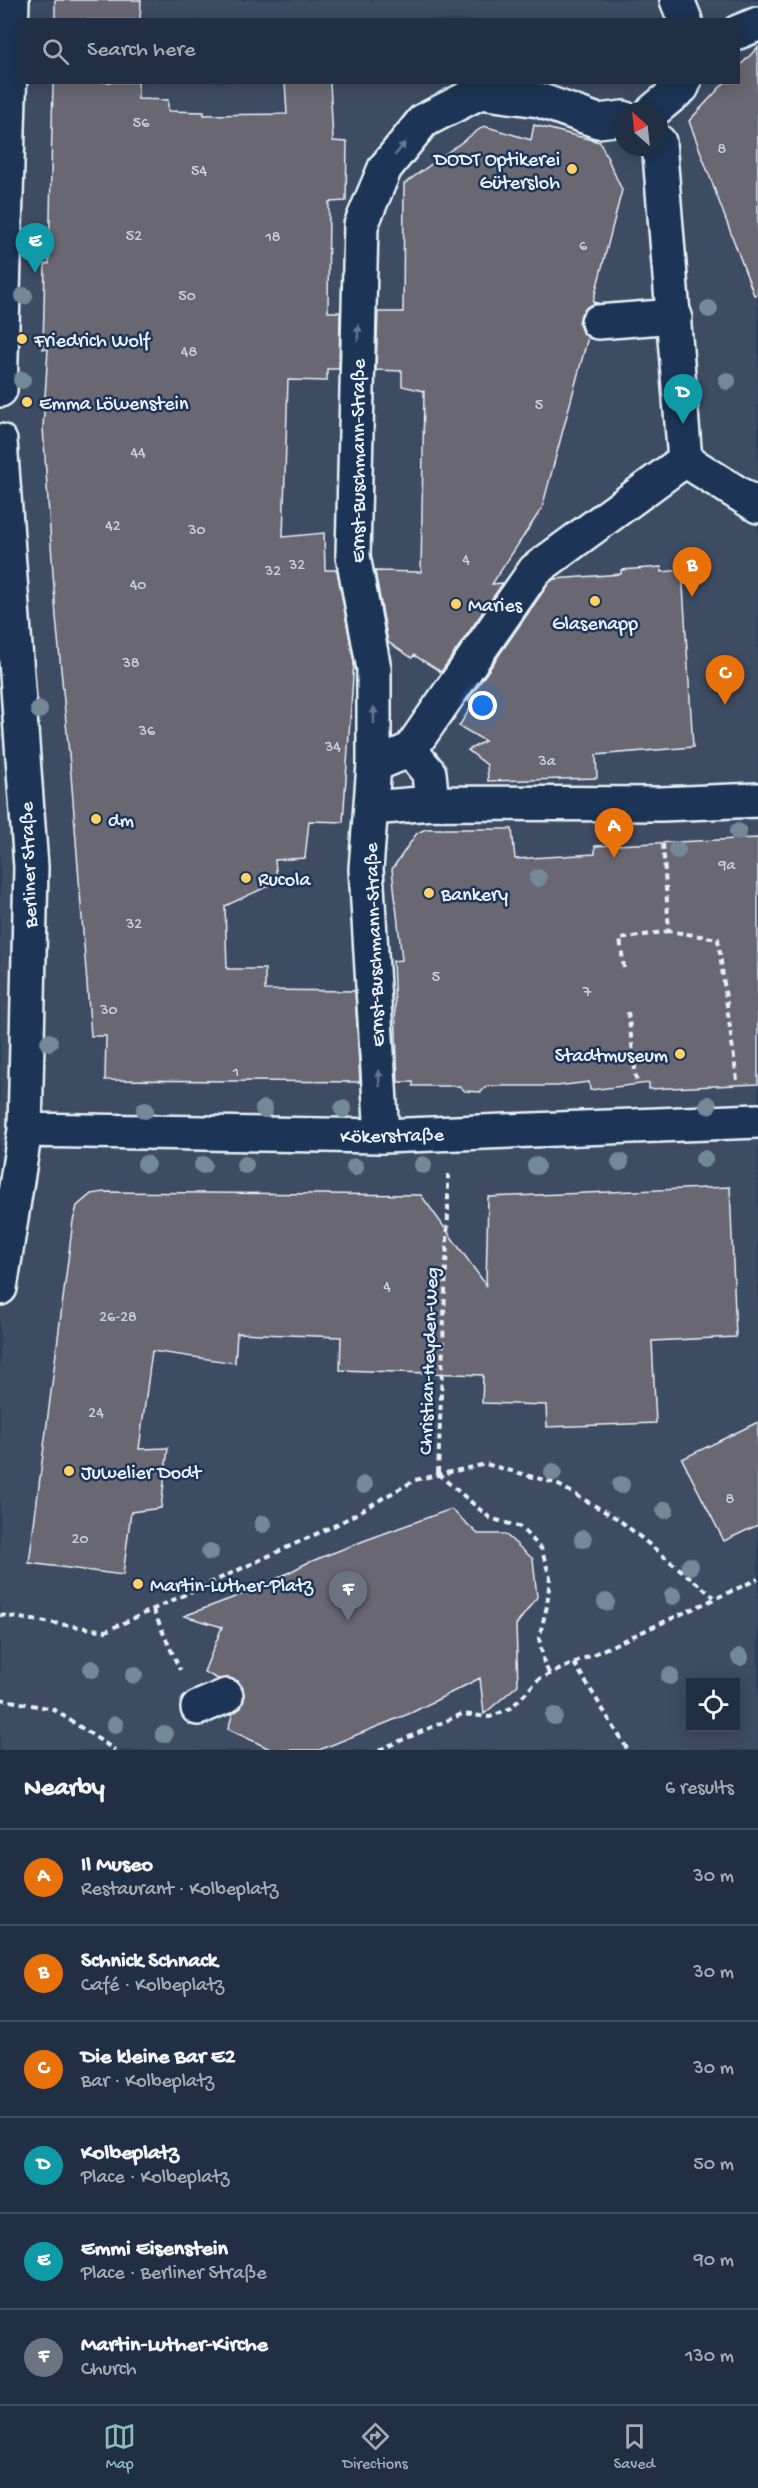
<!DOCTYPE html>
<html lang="en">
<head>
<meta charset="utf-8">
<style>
	body { margin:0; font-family:"Gochi Hand",sans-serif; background:#29374c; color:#f1f3f6 }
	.controls { position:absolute; right:18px; bottom:18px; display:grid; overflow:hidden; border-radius:0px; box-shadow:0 3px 15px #0003 }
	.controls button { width:54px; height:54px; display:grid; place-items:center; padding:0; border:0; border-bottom:2px solid #3e4a5e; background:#212f45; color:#f1f3f6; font:30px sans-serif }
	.compass { position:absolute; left:614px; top:102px; width:54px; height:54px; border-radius:50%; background:#212f45; box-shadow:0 3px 15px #0003; rotate:333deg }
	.you { position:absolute; left:483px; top:706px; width:21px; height:21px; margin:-15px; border:4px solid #fff; border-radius:50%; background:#1a73e8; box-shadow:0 0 0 9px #1a73e833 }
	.badge { display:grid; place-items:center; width:39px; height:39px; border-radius:50%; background:#8bbbb9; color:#fff; font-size:20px; font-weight:700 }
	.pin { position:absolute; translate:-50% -50px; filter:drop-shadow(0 2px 3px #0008) }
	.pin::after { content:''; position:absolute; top:32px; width:21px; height:18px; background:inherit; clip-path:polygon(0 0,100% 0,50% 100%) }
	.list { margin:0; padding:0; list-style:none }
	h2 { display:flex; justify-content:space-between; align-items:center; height:78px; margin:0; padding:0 24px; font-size:26px }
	h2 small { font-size:20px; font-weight:400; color:#a2a9b3 }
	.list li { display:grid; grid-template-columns:39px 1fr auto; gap:18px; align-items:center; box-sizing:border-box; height:96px; padding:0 24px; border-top:2px solid #3e4a5e }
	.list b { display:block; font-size:22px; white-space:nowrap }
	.list p { margin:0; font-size:20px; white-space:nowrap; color:#a2a9b3 }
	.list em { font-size:20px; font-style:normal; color:#a2a9b3 }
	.icon { flex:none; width:33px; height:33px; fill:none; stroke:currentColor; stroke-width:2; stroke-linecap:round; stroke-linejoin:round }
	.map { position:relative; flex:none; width:758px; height:1750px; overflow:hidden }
	.search { position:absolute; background:#212f45; box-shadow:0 3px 15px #0003; left:18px; right:18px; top:18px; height:66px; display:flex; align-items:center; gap:15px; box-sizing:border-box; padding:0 21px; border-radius:0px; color:#a2a9b3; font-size:22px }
	.sheet { height:654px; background:#212f45 }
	nav { display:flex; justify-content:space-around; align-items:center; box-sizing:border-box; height:84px; border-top:2px solid #3e4a5e; background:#212f45; font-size:16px; color:#a2a9b3 }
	nav a { display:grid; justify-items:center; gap:3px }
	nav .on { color:#8bbbb9 }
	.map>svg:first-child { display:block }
	.built { fill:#3e4b63; fill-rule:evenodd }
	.building { fill:#696772; stroke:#e8f1f8; stroke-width:1.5 }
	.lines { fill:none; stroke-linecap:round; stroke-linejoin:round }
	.pedestrian-casing { stroke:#e8f1f8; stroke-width:38 }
	.minor-casing { stroke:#e8f1f8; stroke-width:38 }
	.path { stroke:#e8f1f8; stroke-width:4; stroke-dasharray:6 4.5; stroke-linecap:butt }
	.pedestrian { stroke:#1d3557; stroke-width:33 }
	.minor { stroke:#1d3557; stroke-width:33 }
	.tree { fill:#758898 }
	.oneway { fill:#64778f }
	.poi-dot { fill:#ffd166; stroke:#1d3557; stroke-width:2 }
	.labels { text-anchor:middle; stroke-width:5; stroke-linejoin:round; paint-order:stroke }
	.number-label { font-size:16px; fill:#c8ced6 }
	.poi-label { font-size:20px; fill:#e8f1f8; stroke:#1d3557; text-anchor:start }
	.street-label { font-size:20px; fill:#e8f1f8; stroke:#1d3557 }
</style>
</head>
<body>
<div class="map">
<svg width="758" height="1750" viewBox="0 0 758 1750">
	<rect width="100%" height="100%" fill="#2c3f5c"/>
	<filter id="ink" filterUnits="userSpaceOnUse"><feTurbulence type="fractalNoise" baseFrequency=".0167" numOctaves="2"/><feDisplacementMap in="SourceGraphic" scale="12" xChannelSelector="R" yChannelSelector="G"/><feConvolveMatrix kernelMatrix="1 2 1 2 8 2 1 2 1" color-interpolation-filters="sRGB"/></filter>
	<g filter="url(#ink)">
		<!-- built -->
		<path class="built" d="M0,0h758v1750h-758zM20,20h718v62h-718zM623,111h36v36h-36zM690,1682h46v46h-46z"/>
		<!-- building -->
		<path class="building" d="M55,0h86l-1,20h-85z
			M758,47v247l-4,1 -65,-174 36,-39h13v-14z
			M53,82h85v17l30,1v11l36,1v3l83,-1 -2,-32h45l3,59 14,1 -1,59 -17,1 -1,110h12l-1,57h-12v12l-39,-1 -5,157 41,-4 1,37h12l17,92 -11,160 -34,-1 -4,37 -30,2 2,22 -52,24 2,63h38v21l90,1 5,91 -255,-2 1,-44h-15l-20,-261 -15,-158 -13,-189 5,-79h-5l2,-85h4z
			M534,125l66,17 22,48 -29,112 4,1 -10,4 -6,7 -2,10 3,8 6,5 -46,171 -50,76 11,-1 -62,89 -27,-17 -2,3 -24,-16 -13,-71 46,1 3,-181 -22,-5v-15l-26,-1 2,-58h25l1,-128 80,-58 47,14z
			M661,567l1,5 20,-2 11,177 -97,8 1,23 -109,3 -1,-16 -19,-15 17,-9 -26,-15 14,-22 -5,-3 2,-4 79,-114 5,-4 67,-5v-4z
			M426,829h86l3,30 80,-5v-8l163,-8v246l-109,5v-6l-59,7 -1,-8 -32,4h-70l-6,6 -16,-1 -6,-5h-46v-4h-15l-5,-121 9,-1 -10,-91 25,-36z
			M730,1187l6,150 -84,4 4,82 -109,4 -1,-22 -64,-2 1,-28 -143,-5 1,-33 -104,-4 -2,30 -83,-12 -13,98 29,-1 -7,60 -30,4 -8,63 -94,-12 44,-342 4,-15 14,-12 13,-2 317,3 65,90 2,-88z
			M758,1422v103l-34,16 -42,-82z
			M451,1509l27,25h27l28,25 4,38 -21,28 2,60 -34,29 -4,-36 -69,35 -92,37h-47l-44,-21 5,-16 8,-5 3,-9 -1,-11 -5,-7 -9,-3 -11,1 -14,-7 18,-45 -38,-11 75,-28 48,-25 59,-23z"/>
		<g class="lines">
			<defs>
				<path id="pedestrian" d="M738,32l20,-8
					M659,142l26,318
					M598,322l77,-6
					M0,390l12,-390
					M0,441l31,426 -6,263 -25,158
					M685,460l73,46
					M410,750l19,23 3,30
					M374,765l36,-15 125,-180 150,-110
					M371,808l61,-5 229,1 97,-4
					M25,1130l357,6
					M198,1708l28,-12"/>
				<path id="minor" d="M677,0l8,20
					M653,111l29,-24 2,-5
					M623,118l-25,3 -59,-21 -59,-8 -57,29 -38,47 -24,57 -8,331 21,113v96l-8,104 16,267 376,-15"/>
			</defs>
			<!-- pedestrian casing -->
			<use href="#pedestrian" class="pedestrian-casing"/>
			<!-- minor casing -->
			<use href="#minor" class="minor-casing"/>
			<!-- path -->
			<path class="path" d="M663,844l6,87 49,8 19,141
				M624,968l-4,-29 49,-8
				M628,1012l9,73
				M438,1473l10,-259v-40
				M438,1474l52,44 30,9 21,21 9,29 -3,29 -8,32 5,25 6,12
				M153,1610l27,60
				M0,1615l106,16 232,-107 77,-44 71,-16 69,19 63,36 96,78
				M574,1663l54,87
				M0,1699l53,10 62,41
				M379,1750l83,-36 28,3 21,-9 28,-29 219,-100"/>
			<!-- pedestrian -->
			<use href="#pedestrian" class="pedestrian"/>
			<!-- minor -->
			<use href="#minor" class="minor"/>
		</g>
		<!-- trees -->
		<g class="tree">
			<circle cx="24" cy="296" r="9"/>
			<circle cx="709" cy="309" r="9"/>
			<circle cx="22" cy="380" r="9"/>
			<circle cx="727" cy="381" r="9"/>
			<circle cx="39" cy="710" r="9"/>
			<circle cx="738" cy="832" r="9"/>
			<circle cx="677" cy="850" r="9"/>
			<circle cx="538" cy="878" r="9"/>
			<circle cx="49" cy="1042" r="9"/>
			<circle cx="708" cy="1105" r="9"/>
			<circle cx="264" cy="1109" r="9"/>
			<circle cx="343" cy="1109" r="9"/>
			<circle cx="145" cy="1110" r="9"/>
			<circle cx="704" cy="1159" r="9"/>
			<circle cx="620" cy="1162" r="9"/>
			<circle cx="146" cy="1164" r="9"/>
			<circle cx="203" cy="1165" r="9"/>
			<circle cx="245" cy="1165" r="9"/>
			<circle cx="423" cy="1165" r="9"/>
			<circle cx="536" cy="1166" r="9"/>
			<circle cx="355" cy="1167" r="9"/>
			<circle cx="553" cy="1472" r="9"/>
			<circle cx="364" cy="1485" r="9"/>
			<circle cx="621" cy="1485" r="9"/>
			<circle cx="665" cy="1510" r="9"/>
			<circle cx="263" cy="1524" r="9"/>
			<circle cx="583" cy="1539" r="9"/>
			<circle cx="210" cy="1552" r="9"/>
			<circle cx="690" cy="1566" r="9"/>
			<circle cx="673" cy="1596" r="9"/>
			<circle cx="606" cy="1602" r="9"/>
			<circle cx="740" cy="1657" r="9"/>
			<circle cx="92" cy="1669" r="9"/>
			<circle cx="134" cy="1675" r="9"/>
			<circle cx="670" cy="1676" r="9"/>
			<circle cx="554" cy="1716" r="9"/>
			<circle cx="115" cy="1725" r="9"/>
			<circle cx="164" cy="1734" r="9"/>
		</g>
		<!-- one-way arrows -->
		<defs><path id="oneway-solid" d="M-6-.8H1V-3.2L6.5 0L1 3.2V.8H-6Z" transform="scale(1.5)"/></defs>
		<g class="oneway">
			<use href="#oneway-solid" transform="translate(400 149) rotate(-51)"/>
			<use href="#oneway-solid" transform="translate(358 333) rotate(-89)"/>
			<use href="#oneway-solid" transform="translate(374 715) rotate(-90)"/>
			<use href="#oneway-solid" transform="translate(379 1078) rotate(-93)"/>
		</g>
	</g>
	<!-- markers -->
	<g class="poi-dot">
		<circle cx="572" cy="169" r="6"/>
		<circle cx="22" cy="339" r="6"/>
		<circle cx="27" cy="402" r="6"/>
		<circle cx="595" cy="601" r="6"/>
		<circle cx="456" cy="604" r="6"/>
		<circle cx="96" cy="819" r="6"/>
		<circle cx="246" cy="878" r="6"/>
		<circle cx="429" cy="893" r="6"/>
		<circle cx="680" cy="1054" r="6"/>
		<circle cx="69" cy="1471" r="6"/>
		<circle cx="138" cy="1584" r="6"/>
	</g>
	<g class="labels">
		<!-- number labels -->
		<g class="number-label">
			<text x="141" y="127">56</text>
			<text x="722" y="153">8</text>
			<text x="199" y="175">54</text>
			<text x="134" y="240">52</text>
			<text x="273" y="241">18</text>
			<text x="583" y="250">6</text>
			<text x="187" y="300">50</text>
			<text x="189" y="356">48</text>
			<text x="539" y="409">5</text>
			<text x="138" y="457">44</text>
			<text x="113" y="530">42</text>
			<text x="197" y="534">30</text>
			<text x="466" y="564">4</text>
			<text x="297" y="569">32</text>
			<text x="273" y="575">32</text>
			<text x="138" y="589">40</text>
			<text x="131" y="667">38</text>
			<text x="147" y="735">36</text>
			<text x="333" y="751">34</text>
			<text x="547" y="765">3a</text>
			<text x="727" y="869">9a</text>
			<text x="134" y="928">32</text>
			<text x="436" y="981">5</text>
			<text x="587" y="996">7</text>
			<text x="109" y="1014">30</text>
			<text x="236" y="1076">1</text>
			<text x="387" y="1291">4</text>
			<text x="118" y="1321">26-28</text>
			<text x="96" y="1417">24</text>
			<text x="730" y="1503">8</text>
			<text x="80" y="1543">20</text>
		</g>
		<!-- poi labels -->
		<g class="poi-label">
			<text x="560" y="165" text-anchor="end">DODT Optikerei<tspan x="560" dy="23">Gütersloh</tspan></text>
			<text x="34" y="346">Friedrich Wolf</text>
			<text x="39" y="409">Emma Löwenstein</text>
			<text x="468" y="611">Maries</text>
			<text x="595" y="629" text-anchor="middle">Glasenapp</text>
			<text x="108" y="826">dm</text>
			<text x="258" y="885">Rucola</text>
			<text x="441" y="900">Bankery</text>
			<text x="668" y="1061" text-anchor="end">Stadtmuseum</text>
			<text x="81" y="1478">Juwelier Dodt</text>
			<text x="150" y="1591">Martin-Luther-Platz</text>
		</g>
		<!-- street labels -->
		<g class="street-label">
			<text transform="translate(357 461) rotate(-90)" y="7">Ernst-Buschmann-Straße</text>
			<text transform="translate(27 865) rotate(-92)" y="7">Berliner Straße</text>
			<text transform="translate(373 945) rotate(-92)" y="7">Ernst-Buschmann-Straße</text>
			<text transform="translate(392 1134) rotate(-1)" y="7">Kökerstraße</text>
			<text transform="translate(427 1361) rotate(-88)" y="7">Christian-Heyden-Weg</text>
		</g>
	</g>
</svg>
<div class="controls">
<button><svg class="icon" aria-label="locate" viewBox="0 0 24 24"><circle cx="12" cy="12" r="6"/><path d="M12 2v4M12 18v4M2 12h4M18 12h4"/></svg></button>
</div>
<svg class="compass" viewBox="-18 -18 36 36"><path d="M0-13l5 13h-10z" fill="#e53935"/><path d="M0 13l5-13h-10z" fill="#a2a9b3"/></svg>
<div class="you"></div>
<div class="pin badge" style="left:614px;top:858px;background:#e8710a">A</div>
<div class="pin badge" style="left:692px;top:597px;background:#e8710a">B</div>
<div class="pin badge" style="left:725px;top:705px;background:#e8710a">C</div>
<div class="pin badge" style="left:683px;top:424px;background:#0f9aa8">D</div>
<div class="pin badge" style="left:35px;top:273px;background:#0f9aa8">E</div>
<div class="pin badge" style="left:348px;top:1621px;background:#6b7280">F</div>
<div class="search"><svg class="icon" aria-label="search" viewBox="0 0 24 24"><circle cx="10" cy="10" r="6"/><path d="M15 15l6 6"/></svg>Search here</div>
</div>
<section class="sheet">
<h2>Nearby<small>6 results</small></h2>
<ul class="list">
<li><span class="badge" style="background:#e8710a">A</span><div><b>Il Museo</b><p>Restaurant · Kolbeplatz</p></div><em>30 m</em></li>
<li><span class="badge" style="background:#e8710a">B</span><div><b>Schnick Schnack</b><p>Café · Kolbeplatz</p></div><em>30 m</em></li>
<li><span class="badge" style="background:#e8710a">C</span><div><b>Die kleine Bar E2</b><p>Bar · Kolbeplatz</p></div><em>30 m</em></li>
<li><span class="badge" style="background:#0f9aa8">D</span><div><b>Kolbeplatz</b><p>Place · Kolbeplatz</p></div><em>50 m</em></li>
<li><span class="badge" style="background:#0f9aa8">E</span><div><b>Emmi Eisenstein</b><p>Place · Berliner Straße</p></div><em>90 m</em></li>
<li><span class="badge" style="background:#6b7280">F</span><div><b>Martin-Luther-Kirche</b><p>Church</p></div><em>130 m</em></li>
</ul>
</section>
<nav>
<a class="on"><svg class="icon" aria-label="map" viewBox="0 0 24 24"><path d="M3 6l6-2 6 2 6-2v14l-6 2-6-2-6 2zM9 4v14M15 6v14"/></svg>Map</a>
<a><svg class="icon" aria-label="directions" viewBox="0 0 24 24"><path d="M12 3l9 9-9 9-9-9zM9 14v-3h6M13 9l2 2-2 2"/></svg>Directions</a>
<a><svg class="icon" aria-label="saved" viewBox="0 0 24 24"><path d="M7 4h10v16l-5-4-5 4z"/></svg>Saved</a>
</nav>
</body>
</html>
